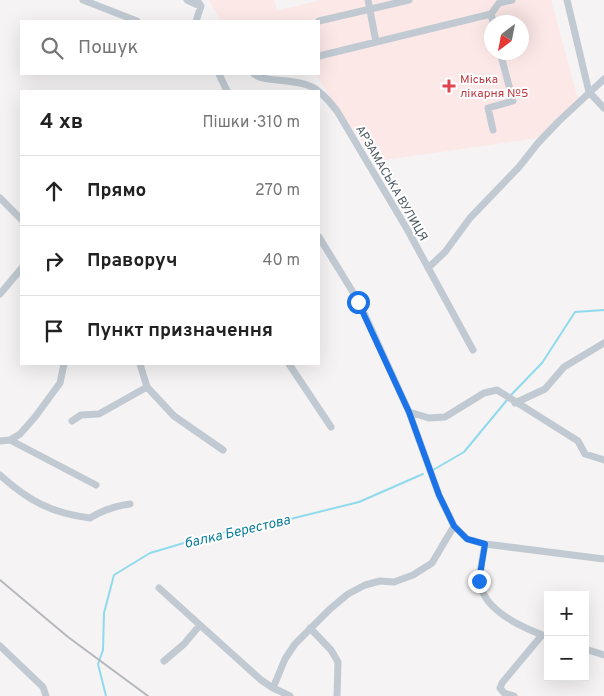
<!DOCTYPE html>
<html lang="uk">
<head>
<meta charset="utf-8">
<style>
	body { margin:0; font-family:Overpass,sans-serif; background:#f2f2f2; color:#222 }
	.controls { position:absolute; right:15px; bottom:15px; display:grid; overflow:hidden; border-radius:0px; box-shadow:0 5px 20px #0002 }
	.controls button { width:45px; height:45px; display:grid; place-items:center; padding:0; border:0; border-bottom:1px solid #e0e0e0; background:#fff; color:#222; font:25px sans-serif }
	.compass { position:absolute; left:484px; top:15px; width:45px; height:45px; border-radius:50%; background:#fff; box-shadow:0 5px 20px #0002; rotate:212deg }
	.stop { position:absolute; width:15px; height:15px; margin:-11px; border:4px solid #1a73e8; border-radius:50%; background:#fff }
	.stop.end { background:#1a73e8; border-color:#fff; box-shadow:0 1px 5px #0008 }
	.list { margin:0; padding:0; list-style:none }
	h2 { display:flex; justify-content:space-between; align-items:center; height:65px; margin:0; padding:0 20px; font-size:21px }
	h2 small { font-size:16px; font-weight:400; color:#767676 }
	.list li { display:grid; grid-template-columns:32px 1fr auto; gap:15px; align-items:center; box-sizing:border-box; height:70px; padding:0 20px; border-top:1px solid #e0e0e0 }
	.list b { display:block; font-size:19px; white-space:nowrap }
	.list em { font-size:16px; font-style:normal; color:#767676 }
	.icon { flex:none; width:28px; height:28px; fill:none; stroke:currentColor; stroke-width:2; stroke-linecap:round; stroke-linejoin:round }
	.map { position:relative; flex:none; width:604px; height:696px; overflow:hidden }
	.search { position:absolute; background:#fff; box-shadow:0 5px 20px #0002; left:20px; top:20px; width:300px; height:55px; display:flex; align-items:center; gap:12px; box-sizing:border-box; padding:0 18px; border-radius:0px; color:#767676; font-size:19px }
	.panel { position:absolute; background:#fff; box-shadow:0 5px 20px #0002; left:20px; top:90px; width:300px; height:275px; border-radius:0px }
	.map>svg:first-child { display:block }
	.medical { fill:#fce8e6; fill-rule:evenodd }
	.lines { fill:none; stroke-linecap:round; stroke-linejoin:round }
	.stream { stroke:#90daee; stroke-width:2 }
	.minor { stroke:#c1cad2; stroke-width:7 }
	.rail { stroke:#b5b8bd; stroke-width:2 }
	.route { stroke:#1a73e8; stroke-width:6 }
	.health-dot { fill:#e0444e; stroke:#fff; stroke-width:2 }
	.labels { text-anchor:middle; stroke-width:4; stroke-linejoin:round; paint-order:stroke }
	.health-label { font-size:12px; fill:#be3a42; stroke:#fff; text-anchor:start }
	.street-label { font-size:12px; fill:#4a5661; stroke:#fff }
	.water-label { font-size:14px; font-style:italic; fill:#0c7c9b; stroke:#fff }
</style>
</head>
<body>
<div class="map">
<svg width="604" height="696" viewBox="0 0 604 696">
	<rect width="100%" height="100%" fill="#f5f3f3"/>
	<!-- medical -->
	<path class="medical" d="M209,0h65l3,11 44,-11h230l27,99 -40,39 -161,23 -38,-49 -23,-38h3v-53h-98zM492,22h30v30h-30z"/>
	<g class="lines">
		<!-- stream -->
		<path class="stream" d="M510,396l32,-33 33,-51 29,-2
			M433,470l31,-18 43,-52
			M106,696l-8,-32 5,-14 1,-37 10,-38 36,-22 61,-18 55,-10 93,-23 64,-28"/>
		<!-- minor -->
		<path class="minor" d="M83,0l54,21
			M187,0l13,6
			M368,0l8,42
			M567,0l22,92 15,16
			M196,21l5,-15 -4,-6
			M319,21l90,-21
			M493,22l-2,-8 8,-11 13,-3
			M319,56l172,-42
			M219,74l8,17
			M254,74c7,5 14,5 23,6 33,3 40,5 60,31l70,118 66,121
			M493,130l-5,-22 25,-7 -13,-49
			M0,198l21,21
			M319,237l40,65 50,110 30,83 15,31 13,13 18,5 119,15
			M428,268l17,-16 25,-34 49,-51 19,-24 20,-21 46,-43
			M0,294l21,-25
			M140,364l7,23 27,29 49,34
			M289,364l42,63
			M515,403l30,-14 19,-22 40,-24
			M409,412l20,6 16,-1 39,-24 13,-3 81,51 7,13 19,6
			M72,421l9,-6 18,-1 48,-27
			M10,440l86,45
			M0,441l10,-1 10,-6 15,-17 25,-34 4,-19
			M0,475c29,26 51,38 90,43 13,-8 25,-12 40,-14
			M485,544c-2,12 -5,24 -5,35 0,31 43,49 68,58
			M159,588l102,92 12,8 17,8
			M310,628l21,22 7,12 -1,34
			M0,646l43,41 3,9
			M585,649l19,6
			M164,661l20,-17 16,-19
			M273,688l12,-29 10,-15 35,-35 18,-15 17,-9 15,-4 14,1 19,-7 19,-12 22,-37
			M514,696l-10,-3 -4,-5 2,-5 40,-48"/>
		<!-- rail -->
		<path class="rail" d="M0,580l68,57 80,59"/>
	</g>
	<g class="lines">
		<!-- route -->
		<path class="route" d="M358,302l51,110 30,83 15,31 13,13 18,5 -6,37"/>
	</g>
	<!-- markers -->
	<path class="health-dot" d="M446.5 78.5h5v5h5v5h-5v5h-5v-5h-5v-5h5z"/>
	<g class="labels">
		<!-- health labels -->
		<g class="health-label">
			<text x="460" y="83">Міська<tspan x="460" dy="14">лікарня №5</tspan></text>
		</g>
		<!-- street labels -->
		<g class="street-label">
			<text transform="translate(392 183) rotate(60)" y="4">АРЗАМАСЬКА ВУЛИЦЯ</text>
		</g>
		<!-- water labels -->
		<g class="water-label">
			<text transform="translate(237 531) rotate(-13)" y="5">балка Берестова</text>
		</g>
	</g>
</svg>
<div class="controls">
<button>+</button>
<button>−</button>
</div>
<svg class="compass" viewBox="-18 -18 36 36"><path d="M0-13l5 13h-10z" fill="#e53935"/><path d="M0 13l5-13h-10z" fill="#767676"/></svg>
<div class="stop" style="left:358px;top:302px"></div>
<div class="stop end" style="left:479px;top:581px"></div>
<div class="search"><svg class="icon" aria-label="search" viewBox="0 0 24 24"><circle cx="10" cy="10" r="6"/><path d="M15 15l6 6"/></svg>Пошук</div>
<section class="panel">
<h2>4 хв<small>Пішки · 310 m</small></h2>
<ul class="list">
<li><svg class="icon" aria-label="ahead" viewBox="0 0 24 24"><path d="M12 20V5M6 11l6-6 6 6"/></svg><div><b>Прямо</b></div><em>270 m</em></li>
<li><svg class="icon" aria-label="right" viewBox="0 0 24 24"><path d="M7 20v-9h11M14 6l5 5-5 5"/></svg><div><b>Праворуч</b></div><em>40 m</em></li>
<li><svg class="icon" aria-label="arrive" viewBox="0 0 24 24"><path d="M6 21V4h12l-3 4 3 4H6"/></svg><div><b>Пункт призначення</b></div></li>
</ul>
</section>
</div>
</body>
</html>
